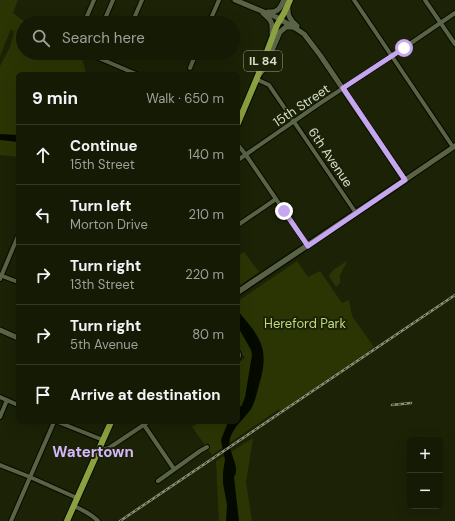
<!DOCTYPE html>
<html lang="en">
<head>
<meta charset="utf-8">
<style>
	body { margin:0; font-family:"DM Sans",sans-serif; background:#212713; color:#f1f3f6 }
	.controls { position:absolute; right:12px; bottom:12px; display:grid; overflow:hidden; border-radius:6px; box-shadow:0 4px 16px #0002 }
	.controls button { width:36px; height:36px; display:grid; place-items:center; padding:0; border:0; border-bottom:1px solid #333826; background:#141a04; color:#f1f3f6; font:20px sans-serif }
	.stop { position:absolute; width:12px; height:12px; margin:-9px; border:3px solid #c6a6f0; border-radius:50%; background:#fff }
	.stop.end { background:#c6a6f0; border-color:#fff; box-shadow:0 1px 4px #0008 }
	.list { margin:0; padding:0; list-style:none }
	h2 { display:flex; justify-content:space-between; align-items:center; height:52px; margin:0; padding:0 16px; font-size:17px }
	h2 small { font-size:13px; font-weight:400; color:#9da19a }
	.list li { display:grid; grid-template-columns:26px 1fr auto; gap:12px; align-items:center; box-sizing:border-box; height:60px; padding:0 16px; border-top:1px solid #333826 }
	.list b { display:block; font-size:15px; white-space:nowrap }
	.list p { margin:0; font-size:13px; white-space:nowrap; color:#9da19a }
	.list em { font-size:13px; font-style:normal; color:#9da19a }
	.icon { flex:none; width:22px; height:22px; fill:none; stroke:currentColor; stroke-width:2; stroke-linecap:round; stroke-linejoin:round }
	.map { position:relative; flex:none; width:455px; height:521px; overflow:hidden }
	.search { position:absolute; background:#141a04; box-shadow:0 4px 16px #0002; left:16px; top:16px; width:224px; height:44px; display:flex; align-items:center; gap:10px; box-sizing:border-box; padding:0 14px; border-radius:22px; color:#9da19a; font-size:15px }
	.panel { position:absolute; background:#141a04; box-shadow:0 4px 16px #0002; left:16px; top:72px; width:224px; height:352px; border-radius:6px }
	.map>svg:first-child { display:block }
	.green { fill:#2b3504 }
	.water { fill:#050a00 }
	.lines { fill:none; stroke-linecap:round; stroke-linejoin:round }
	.minor-casing { stroke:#060b00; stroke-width:6 }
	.tertiary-casing { stroke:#060b00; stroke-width:7 }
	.secondary-casing { stroke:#060b00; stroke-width:8 }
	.primary-casing { stroke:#060b00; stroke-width:8 }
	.minor { stroke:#5a6345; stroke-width:4 }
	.tertiary { stroke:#5a6345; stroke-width:5 }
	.secondary { stroke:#5a6345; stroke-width:5.5 }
	.primary { stroke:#8ba040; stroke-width:6 }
	.rail-casing { stroke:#8a917b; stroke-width:2.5 }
	.rail { stroke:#1b2206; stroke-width:1; stroke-dasharray:3; stroke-linecap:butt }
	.route { stroke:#c6a6f0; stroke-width:5 }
	.labels { text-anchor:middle; stroke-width:4; stroke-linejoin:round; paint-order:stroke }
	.shield { fill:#1b2206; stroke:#9fa691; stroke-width:1 }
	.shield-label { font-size:12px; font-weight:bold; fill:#d8decd }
	.street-label { font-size:13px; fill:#d8decd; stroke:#1b2206 }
	.park-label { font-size:13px; fill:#c2da7b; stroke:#1b2206 }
	.quarter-label { font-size:15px; font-weight:bold; fill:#d5b8fd; stroke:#1b2206 }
</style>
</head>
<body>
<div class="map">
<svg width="455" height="521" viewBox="0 0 455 521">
	<rect width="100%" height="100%" fill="#1b2206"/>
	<!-- green -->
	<path class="green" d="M0,0h18l-5,13 13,10h-3v30h47l13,8 3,13h-68v83l-18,-2v-89l10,-19 4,-15 -3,-3 -11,27z
		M244,252l15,20 -21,15v-31z
		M348,260l-8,15v8l-4,4 -7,-11 4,-6z
		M297,261l11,16 12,-6 22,32 7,-3 3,16 22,31 -5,3v1l-89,60 -1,-2 -67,46 -20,-28 8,-5h38v-48l2,-13 5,-3 -7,-10v-47z
		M253,438l-7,44 6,39h-33l-3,-60z"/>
	<!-- water -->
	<path class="water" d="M0,134l18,1v7l-18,-2z
		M238,311c23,27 32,38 21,74 -2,8 -4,17 -8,24 -7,10 -18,18 -21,30 -3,9 7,23 6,32 0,3 -1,4 -2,6l5,44h-13l1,-16 -4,-22v-11l2,-12 -4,-20 7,-18h10v-13l4,-4 3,-8 7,-42 -1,-5 -13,-23z"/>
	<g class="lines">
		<defs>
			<path id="minor" d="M354,0l99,147
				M425,0l30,44
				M84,23l10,-23
				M105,23l-1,-2 9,-21
				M132,23l10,-23
				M209,23l10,-23
				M87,53l49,21
				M190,68l6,-15
				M256,79l13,6 2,3 85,125
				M238,145l8,10 62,91
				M238,160l81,-56 73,-48 63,-43
				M238,225l38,-26
				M0,275l18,7
				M0,279l18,-43
				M238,352l1,3 -1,4
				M0,397l18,8
				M0,417l7,-17
				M58,422l45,18
				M142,422l32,47
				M98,451l11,-3 39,-26
				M0,465l30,12 47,21
				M158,481l42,-30 7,-4
				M74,506c9,4 17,8 24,15
				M11,521l43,-99"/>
			<path id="tertiary" d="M235,0l41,17 19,11 9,6 16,21 23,34 62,91 50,-34
				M288,5c-1,10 2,15 9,21
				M268,12c10,1 12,-4 16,-12
				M263,13c8,7 10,9 9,20
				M259,75l5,-6 16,-37 6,-5h6
				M0,330l18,8"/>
			<path id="secondary" d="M238,292l167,-112"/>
			<path id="primary" d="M238,123l19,-45 20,-53 7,-12 6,-13
				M67,521l44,-99"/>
		</defs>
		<!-- minor casing -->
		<use href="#minor" class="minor-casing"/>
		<!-- tertiary casing -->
		<use href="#tertiary" class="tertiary-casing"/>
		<!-- secondary casing -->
		<use href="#secondary" class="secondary-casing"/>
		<!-- primary casing -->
		<use href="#primary" class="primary-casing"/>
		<!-- minor -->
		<use href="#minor" class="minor"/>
		<!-- tertiary -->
		<use href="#tertiary" class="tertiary"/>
		<!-- secondary -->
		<use href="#secondary" class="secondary"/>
		<!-- primary -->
		<use href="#primary" class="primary"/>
		<defs>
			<path id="rail" d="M392,405l19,-2
				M120,521l335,-226"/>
		</defs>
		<!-- rail casing -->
		<use href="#rail" class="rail-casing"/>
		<!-- rail -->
		<use href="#rail" class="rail"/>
	</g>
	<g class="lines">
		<!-- route -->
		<path class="route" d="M284,211l24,35 97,-66 -62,-92 61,-40"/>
	</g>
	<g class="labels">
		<!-- shield labels -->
		<rect class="shield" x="244" y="51" width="38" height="20" rx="3"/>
		<g class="shield-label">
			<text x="263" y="65">IL 84</text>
		</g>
		<!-- street labels -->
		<g class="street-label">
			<text transform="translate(301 105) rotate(-34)" y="5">15th Street</text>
			<text transform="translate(331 157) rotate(56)" y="5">6th Avenue</text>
		</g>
		<!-- park labels -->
		<g class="park-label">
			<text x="305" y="328">Hereford Park</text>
		</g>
		<!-- quarter labels -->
		<g class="quarter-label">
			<text x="93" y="457">Watertown</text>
		</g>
	</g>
</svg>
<div class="controls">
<button>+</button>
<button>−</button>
</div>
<div class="stop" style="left:404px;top:48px"></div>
<div class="stop end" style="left:284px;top:211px"></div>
<div class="search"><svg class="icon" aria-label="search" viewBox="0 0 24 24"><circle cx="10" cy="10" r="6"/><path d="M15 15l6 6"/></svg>Search here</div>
<section class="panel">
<h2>9 min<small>Walk · 650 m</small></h2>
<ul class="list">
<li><svg class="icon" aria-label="ahead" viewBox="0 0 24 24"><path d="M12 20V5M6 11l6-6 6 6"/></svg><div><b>Continue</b><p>15th Street</p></div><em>140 m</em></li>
<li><svg class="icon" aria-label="left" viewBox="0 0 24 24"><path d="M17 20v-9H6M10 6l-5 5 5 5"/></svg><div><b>Turn left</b><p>Morton Drive</p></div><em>210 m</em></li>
<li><svg class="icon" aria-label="right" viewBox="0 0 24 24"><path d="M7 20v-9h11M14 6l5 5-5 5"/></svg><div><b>Turn right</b><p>13th Street</p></div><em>220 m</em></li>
<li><svg class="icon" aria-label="right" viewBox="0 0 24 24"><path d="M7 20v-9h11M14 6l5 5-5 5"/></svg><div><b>Turn right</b><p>5th Avenue</p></div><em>80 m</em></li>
<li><svg class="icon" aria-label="arrive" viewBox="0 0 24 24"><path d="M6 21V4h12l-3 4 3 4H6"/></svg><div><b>Arrive at destination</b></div></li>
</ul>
</section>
</div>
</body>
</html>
